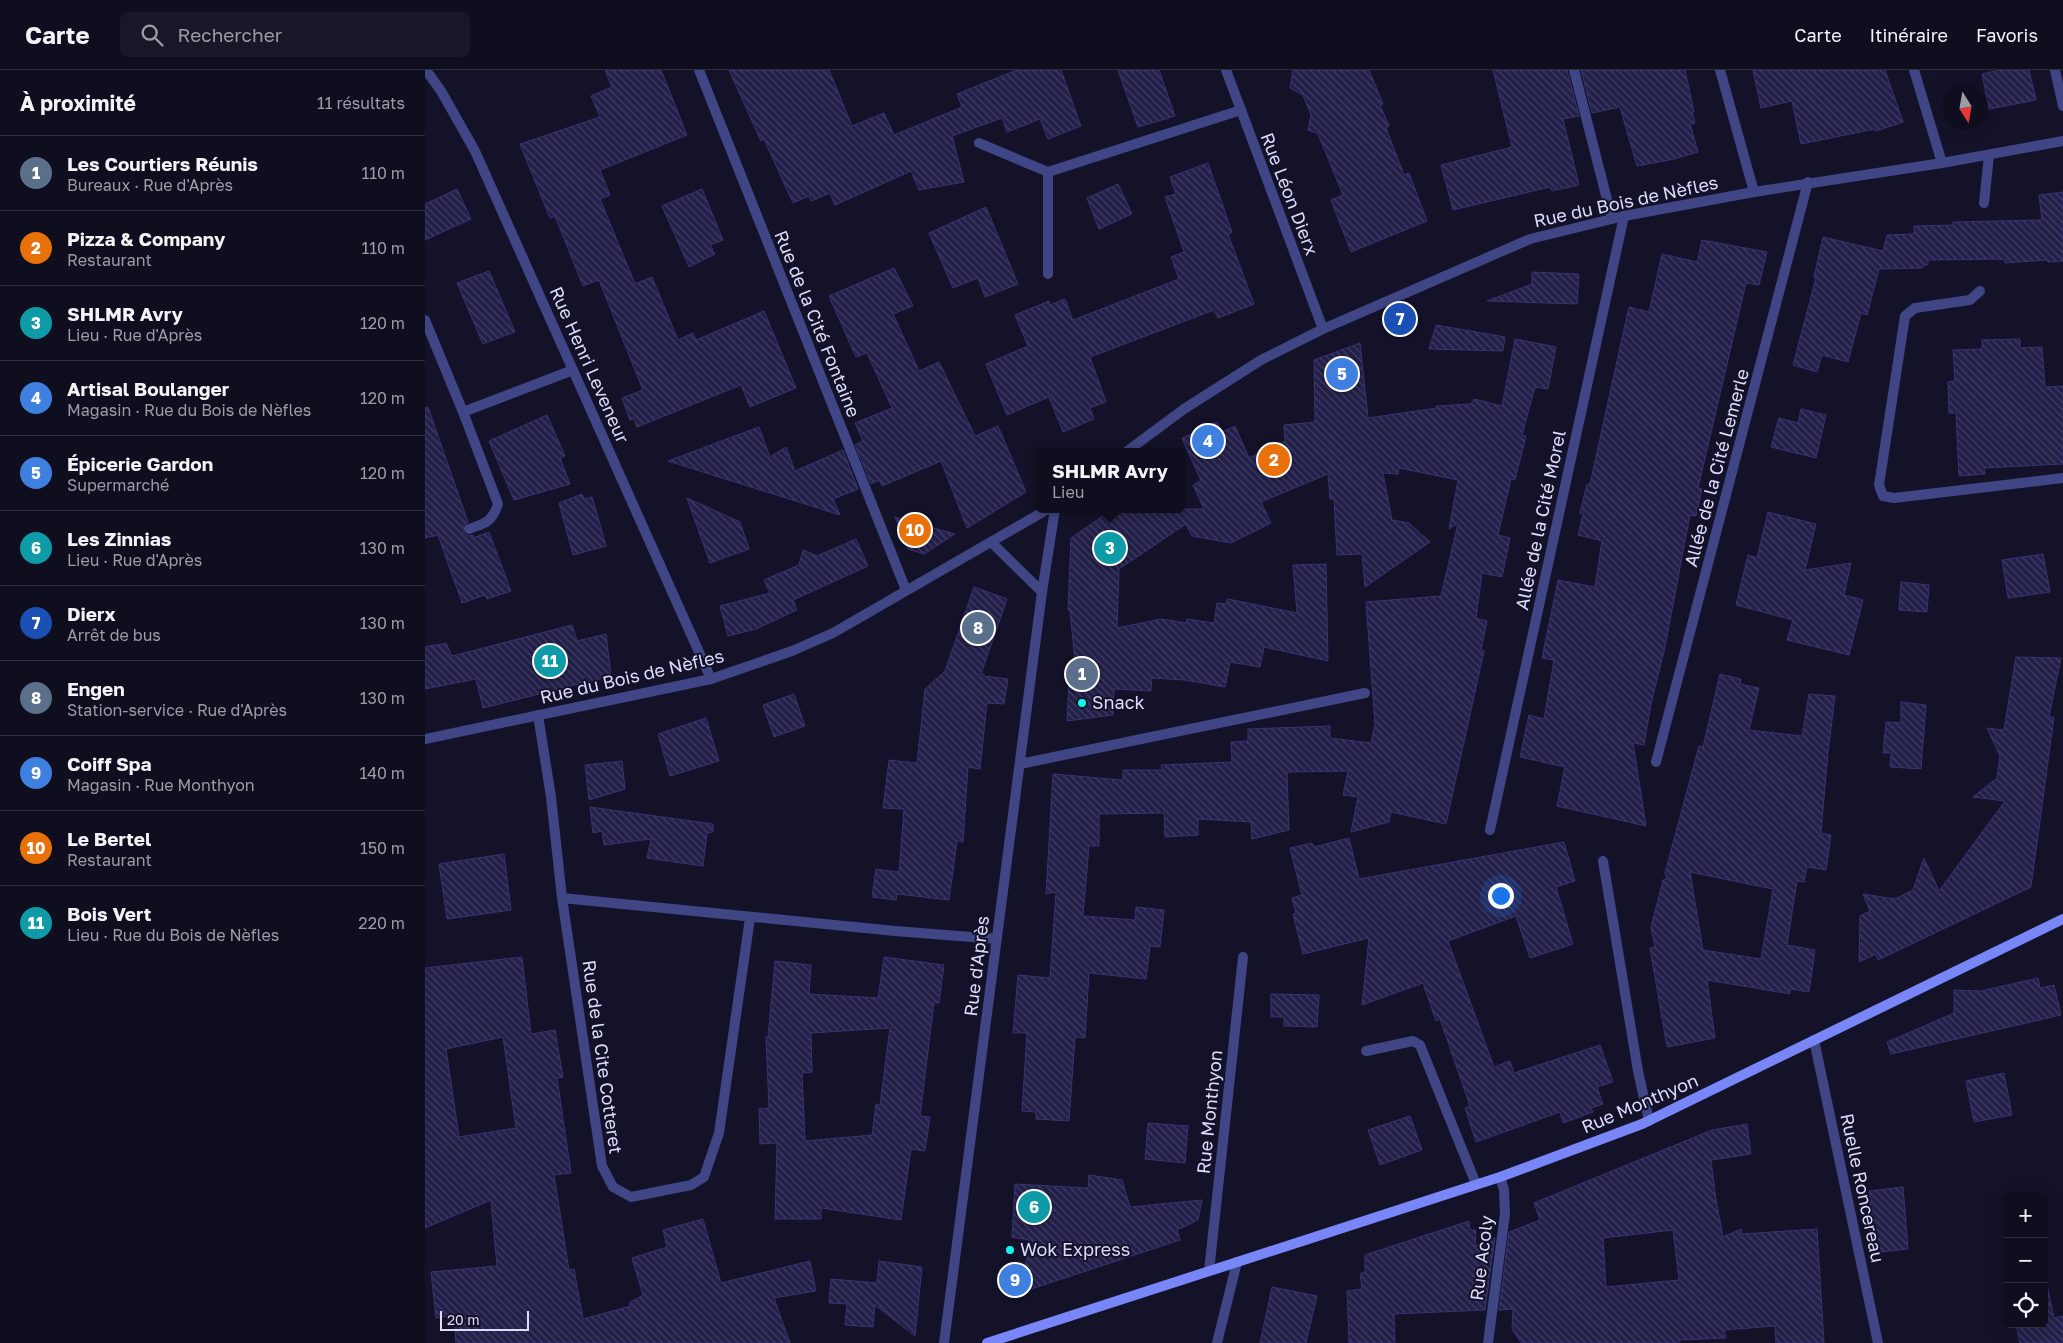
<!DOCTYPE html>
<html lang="fr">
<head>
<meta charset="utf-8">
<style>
	body { margin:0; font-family:"Golos Text",sans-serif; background:#171728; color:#f1f3f6 }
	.controls { position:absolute; right:15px; bottom:15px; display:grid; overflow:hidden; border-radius:8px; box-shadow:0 5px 20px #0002 }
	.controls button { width:45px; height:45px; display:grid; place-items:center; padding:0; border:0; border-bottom:1px solid #2e2e3d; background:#0e0e1f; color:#f1f3f6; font:25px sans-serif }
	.compass { position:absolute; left:1518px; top:15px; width:45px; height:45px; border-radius:50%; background:#0e0e1f; box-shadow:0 5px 20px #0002; rotate:169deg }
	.scale { position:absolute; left:15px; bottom:12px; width:89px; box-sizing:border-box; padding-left:5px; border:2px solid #dcddfd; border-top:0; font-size:14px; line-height:18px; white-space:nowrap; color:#dcddfd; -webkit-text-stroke:4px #131229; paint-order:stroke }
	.you { position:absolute; left:1075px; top:825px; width:18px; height:18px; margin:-12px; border:4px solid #fff; border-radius:50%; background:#1a73e8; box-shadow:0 0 0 8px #1a73e833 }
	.badge { display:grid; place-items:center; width:32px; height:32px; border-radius:50%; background:#b45309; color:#fff; font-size:16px; font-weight:700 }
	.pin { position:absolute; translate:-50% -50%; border:2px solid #fff; box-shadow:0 1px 5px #0006 }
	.popup { position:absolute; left:610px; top:378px; width:150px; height:65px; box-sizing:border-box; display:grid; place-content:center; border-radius:8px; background:#0e0e1f; filter:drop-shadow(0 1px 4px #0005); font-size:16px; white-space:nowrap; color:#9b9ca4 }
	.popup b { font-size:19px; color:#f1f3f6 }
	.popup::after { content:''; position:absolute; left:50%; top:100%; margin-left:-10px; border:10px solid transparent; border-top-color:#0e0e1f }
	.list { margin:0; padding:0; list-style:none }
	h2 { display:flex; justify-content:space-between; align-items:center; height:65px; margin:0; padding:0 20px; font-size:21px }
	h2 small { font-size:16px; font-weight:400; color:#9b9ca4 }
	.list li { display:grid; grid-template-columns:32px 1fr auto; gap:15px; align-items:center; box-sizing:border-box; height:75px; padding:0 20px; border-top:1px solid #2e2e3d }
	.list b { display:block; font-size:19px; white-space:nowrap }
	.list p { margin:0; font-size:16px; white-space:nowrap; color:#9b9ca4 }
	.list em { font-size:16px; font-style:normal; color:#9b9ca4 }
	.icon { flex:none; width:28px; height:28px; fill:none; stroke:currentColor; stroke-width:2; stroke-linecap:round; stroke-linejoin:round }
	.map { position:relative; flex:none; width:1638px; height:1273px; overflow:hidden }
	header { display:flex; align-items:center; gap:30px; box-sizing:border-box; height:70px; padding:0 25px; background:#0e0e1f; border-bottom:1px solid #2e2e3d }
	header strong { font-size:24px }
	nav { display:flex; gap:28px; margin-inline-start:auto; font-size:18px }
	.search { width:350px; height:45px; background:#171728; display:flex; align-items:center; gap:12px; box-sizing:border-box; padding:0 18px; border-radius:8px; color:#9b9ca4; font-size:19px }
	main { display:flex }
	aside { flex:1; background:#0e0e1f }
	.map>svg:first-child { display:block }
	.building { fill:url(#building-back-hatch); stroke:#373374; fill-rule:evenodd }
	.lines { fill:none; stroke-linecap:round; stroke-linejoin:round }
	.service { stroke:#404685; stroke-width:10 }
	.minor { stroke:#404685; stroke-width:10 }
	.tertiary { stroke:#404685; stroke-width:10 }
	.secondary { stroke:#7986f8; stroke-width:10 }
	.poi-dot { fill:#13f2ec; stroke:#131229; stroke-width:2 }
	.labels { text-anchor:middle; stroke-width:4; stroke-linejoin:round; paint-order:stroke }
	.street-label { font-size:18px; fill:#dcddfd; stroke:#131229 }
	.poi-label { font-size:18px; fill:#dcddfd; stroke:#131229; text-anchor:start }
</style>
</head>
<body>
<header>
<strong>Carte</strong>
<div class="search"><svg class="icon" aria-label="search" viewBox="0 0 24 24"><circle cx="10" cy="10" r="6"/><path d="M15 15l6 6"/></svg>Rechercher</div>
<nav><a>Carte</a><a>Itinéraire</a><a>Favoris</a></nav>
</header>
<main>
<aside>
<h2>À proximité<small>11 résultats</small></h2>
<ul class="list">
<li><span class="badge" style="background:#5c6f8a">1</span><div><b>Les Courtiers Réunis</b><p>Bureaux · Rue d'Après</p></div><em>110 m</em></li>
<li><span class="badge" style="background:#e8710a">2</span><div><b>Pizza &amp; Company</b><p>Restaurant</p></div><em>110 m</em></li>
<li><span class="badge" style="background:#0f9aa8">3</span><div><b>SHLMR Avry</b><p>Lieu · Rue d'Après</p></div><em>120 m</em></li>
<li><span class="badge" style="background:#3f7fe0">4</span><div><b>Artisal Boulanger</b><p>Magasin · Rue du Bois de Nèfles</p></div><em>120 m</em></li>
<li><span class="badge" style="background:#3f7fe0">5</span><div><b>Épicerie Gardon</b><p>Supermarché</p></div><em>120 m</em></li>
<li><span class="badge" style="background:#0f9aa8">6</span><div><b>Les Zinnias</b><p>Lieu · Rue d'Après</p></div><em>130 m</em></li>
<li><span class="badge" style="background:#1a4fb4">7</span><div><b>Dierx</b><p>Arrêt de bus</p></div><em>130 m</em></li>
<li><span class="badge" style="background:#5c6f8a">8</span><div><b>Engen</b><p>Station-service · Rue d'Après</p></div><em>130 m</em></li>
<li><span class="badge" style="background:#3f7fe0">9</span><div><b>Coiff Spa</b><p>Magasin · Rue Monthyon</p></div><em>140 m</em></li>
<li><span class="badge" style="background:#e8710a">10</span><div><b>Le Bertel</b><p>Restaurant</p></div><em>150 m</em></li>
<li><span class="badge" style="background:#0f9aa8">11</span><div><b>Bois Vert</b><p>Lieu · Rue du Bois de Nèfles</p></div><em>220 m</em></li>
</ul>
</aside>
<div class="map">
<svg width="1638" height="1273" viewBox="0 0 1638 1273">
	<defs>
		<pattern id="building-back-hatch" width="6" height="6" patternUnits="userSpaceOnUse" patternTransform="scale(1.25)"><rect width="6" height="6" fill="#221f49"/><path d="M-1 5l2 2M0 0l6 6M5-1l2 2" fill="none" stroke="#423f64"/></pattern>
	</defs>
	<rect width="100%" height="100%" fill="#131229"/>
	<!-- building -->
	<path class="building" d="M180,0h56l26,65 -87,35 10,25 -10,4 35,85 17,-7 26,63 15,-7 3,7 68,-29 32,77 -46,19 -9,-22 -104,42 -3,-8 -4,1 -8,-22 21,-8 -44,-110 -16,6 -28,-70 -5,2 -30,-74 80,-27 -9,-21 21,-9z
		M304,0h100l23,56 32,-13 10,22 68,-28 -5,-13 60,-24h44l20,56 -33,13 -8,-20 -33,13 -5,-14 -50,18 12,46 -45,8 -8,-19 -76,34 -5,-12 -19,8 -2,-5 -16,7 -29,-64 -3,2z
		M693,0h41l16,46 -37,11z
		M868,0h76l14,34 -3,1 9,21 -3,2 18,47 5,-2 18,48 -76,31 -20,-52 12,-5 -25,-61 -10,-4 3,-15 -8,-20 -13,-7z
		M1068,0h74l12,46 -16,3 16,66 -27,6 -2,-4 -97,23 -12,-45 71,-18z
		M1156,0h104l9,42h-2l3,11 -5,1 8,28 -24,7 -37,7 -17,-59 -28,6z
		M1328,0h132l18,52 -27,9 -1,-2 -74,15 -9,-43 -31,7z
		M1575,0h29l7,30 -47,9 -7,-35z
		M783,93l24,69 -4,2 26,70 -36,14 -4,-8 -124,47 16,45 -16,6 4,11 -31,13 -14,-35 -42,18 -21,-51 42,-18 -13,-31 34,-14 1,4 15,-6 8,21 106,-41 -8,-22 13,-5 -19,-55 11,-3 -6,-17z
		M693,114l14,30 -33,15 -12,-31z
		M32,119l14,30 -46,21v-36z
		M277,119l21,51 -13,5 5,9 -26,13 -27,-61z
		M1638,122v69l-15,1 -1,-2 -42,3v-3l-7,-1 -70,1v5h-5l-1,3 -43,1 -12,46 -6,-2 -13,49 -26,-7 -5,17 -24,-7 23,-87 -2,-1 9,-40 60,14 4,-16 27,-1v-8l39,-1v-3l89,-2 -3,-25z
		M561,137l32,77 -33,13 -7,-19 -25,10 -24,-55z
		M1277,170l65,12 -8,33 -13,-2 -48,205 4,1 -6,27 -6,-1 -25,132 -14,57 -7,41 -11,-2 13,83 -89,-20 8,-39 -45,-10 9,-42 15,4 10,-59 -12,-2 16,-78 37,7 7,-46 -24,-6 5,-21 -3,-1 7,-29h3l39,-177 20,5 13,-58 35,8z
		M469,198l19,38 -20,8 26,57 20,-9 36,74 23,-10 28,66 -59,36 -26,-67 -59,25 -3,-6 -8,4 -16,-39 8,-4 -8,-18 37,-15 -25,-55 -11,4 -27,-61z
		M64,201l26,61 -32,12 -26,-61z
		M1107,202l47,2 -2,30 -90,-3 45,-17z
		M1011,255l69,12 -2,14 -74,-2z
		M1090,269l41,8 -8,42 -13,-2 -13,48 4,1 -11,44 -4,-1 -13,56 12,3 -8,39 -20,-4 -6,45 11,3 -6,29 3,1 -38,173 -55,-12 -2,10 -38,10 7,-35 -15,-2 5,-24 -61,1 2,58 -37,9 -1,-17 -53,-3v16l-33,2 -1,-24 -65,1v32h-10l-6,70 52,4 1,-13 28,3 -4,37 -10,-1 -4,33 -57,-6 -4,65 -10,-1 -6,84 -33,-2v-7l-14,-1 5,-78h-14l5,-58 32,3 6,-86 -10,2 7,-120 70,6v-10h39l-1,-5 71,-3 -1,-20 17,-1v-12l82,-3v12l41,5 4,-19 -9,-122 75,-6 17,-73 -9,6 9,-49 -59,-12 -1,6 -15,-1 9,47 17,3 21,19 -65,45 -3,-33 -25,1 -3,-56h-4l-2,-25 -67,28 10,21 -40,20 -39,-7 -6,-12 -67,45 -2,59 44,-9 25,4 1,-4 27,4 3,-20 9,1 2,-5 69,14 -4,-48 33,-1 2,97 -64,-14 -4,20 -30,-5 -5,25 -40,-7 -33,-2 -1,13 -37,-2 -1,26 -46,6 3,-58 5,-1 -5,-52h-2l3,-72 42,-29h91l-11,-24 8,-4 -19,-43 35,-16 5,10 13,-6 14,32 36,-17 -1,-16 31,-3 -1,-62 46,-17 8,75 69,-10 -1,-2 35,-2 3,-5 28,7z
		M1595,269v9l22,-1 3,40 18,-1v78l-79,4 1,6 -26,2 -3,-63h-7l-1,-31 7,-1 -2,-31 29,-1v-9z
		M3,337l40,115 -4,3 -1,7 4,4 6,-1v3l16,-6 22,59 -24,8 -2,-4 -23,8 -24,-68 -13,3v-130z
		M1376,339l25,6 -10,43 -45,-11 8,-29 19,5z
		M122,345l18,41 -5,2 10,26 -56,16 -25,-59z
		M334,357l11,30 16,-10 9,24 48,-21 15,39 -25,10 7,16 -172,-54z
		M157,424l2,5 8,-2 14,49 -33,9 -14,-52z
		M262,428l53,24 9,27 -39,14z
		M1343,442l48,12 -11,46 46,-7 -7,32 19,5 -14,55 -62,-15 6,-20 -57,-15 12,-50 9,3z
		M470,447l60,17 -31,20 -16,-5z
		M431,469l12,27 -75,34 4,10 -41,19 -28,7 -8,-30 50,-13 -6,-13 35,-15 4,-15 14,6z
		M1618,484l7,38 -42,6 -6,-38z
		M1476,512l28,3 -2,27 -28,-2z
		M549,517l33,12 -26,75h3v2l24,3 -4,25 -17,-1 -7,66 -12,-2 -5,75 -6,-1 -8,59 -52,-6 -1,6 -24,-3 4,-28 23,3 5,-63 -21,-1 6,-48 28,3 8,-74 20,-18z
		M147,555l5,16 29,-7 5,42 -128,32 -7,-29 -51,10v-42l21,-4 6,13z
		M1591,587l45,1 -12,59h5l-23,170 -153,73 -2,-6 -17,8 1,-46 10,-5 -7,-17 32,5 18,-9 11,-32 15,33 66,-90 -32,-4 24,-19 3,-22 -13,-28 17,2z
		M1295,604l21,5 -1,5 19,4 -10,42 53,6 7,-42 26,2 -7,56 -7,81 10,2 -5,35 -19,-3 -3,15 -7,-1 -10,64 28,5 -6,42 -19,-3v5l-83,-14 8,58 -48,9 -17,-99 5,-1 -4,-20 12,-47 4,-1 -2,-6 34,-127 4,1zM1265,802l83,17 -12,70 -58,-9z
		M369,624l11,32 -31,11 -11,-32z
		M1476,632l25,3 -5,64 -31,-2 1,-14h-8l3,-31 15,1z
		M281,648l13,43 -49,15 -12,-42z
		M197,691l3,28 -36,11 -4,-35z
		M165,737l123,17v8l-6,1 -4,33 -56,-8 4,-19 -47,6 -2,-14 -9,2z
		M924,768l10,41 205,-37 11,39 -19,6 17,57 -43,14 -14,-42 -68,25 46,126 16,-6 4,12 86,-28 13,37 -16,5 6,17 -12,4 2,4 -30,11 -3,-11 -84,30 -11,-34 5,-2 -30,-87 -4,2 -13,-38 -61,22 7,-67 -66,16 -10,-40 3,-1 -4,-15 10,-3 -12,-47 22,-5 2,4z
		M79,784l7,56 -64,9 -8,-55z
		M97,887l9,77 24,-4 8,47 -6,1 14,95 -17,2 15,95 5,-1 9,50 48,-13 -2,-3 14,-8 -11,-37 35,-11 -4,-17 40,-11 18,64 89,-22 6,30 -42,7 16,45h-334l-2,-28 -18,3 -5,-46 66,-6 -6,-66 -66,28v-260zM78,967l13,91 -57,9 -13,-88z
		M459,887l60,8 -5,38h-5l-14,113 10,1 -5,34 -14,-2 -10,71 -80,-12v11h-46l2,-76 -17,1 -1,-35 10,-1 -3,-71h2l7,-76 36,4 -2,29 69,4zM465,958l-10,77 -4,-1 -4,31 -67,6 -3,-68 10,-1 -1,-39z
		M1613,908l2,10 14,-3 7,30 -170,39 -4,-12 67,-29v-23l27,1z
		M846,924l48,1 -2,32 -33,-1v-9h-13z
		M1579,1003l8,42 -38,7 -8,-41z
		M985,1046l12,34 -42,15 -12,-35z
		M723,1053l40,3 -3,37 -40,-4z
		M1322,1054l4,30 -40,6 5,40 7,37 18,-8 1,5 75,-5 7,114h-48l-1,-17 -51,4 2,8 -47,2v3h-158l-9,-14 1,-20 -14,1 10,-78 31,-12 -6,-17 178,-73zM1248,1160l6,50 -73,7 -3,-49z
		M664,1105l33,5 8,27 72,-7 -4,20 -21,10 3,10 -158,52 7,-52 -17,-3 3,-53 73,4z
		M1478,1117l5,62 -36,4 -3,-25 4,-1 -4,-36z
		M1044,1151l1,9h6l-1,16 20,-8 -10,72 -91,4 1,29h-46l-2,-52 15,-2 -2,-15 5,-2v-17z
		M454,1191l43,6 -7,69 -40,-31 -2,22 -28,-2 2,-21 -18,-1 2,-24 46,4z
		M1619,1201l10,47 9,-2v27h-43l-4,-19h28z
		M847,1217l45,9 -11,47h-46z"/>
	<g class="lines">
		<!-- service -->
		<path class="service" d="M1295,0l34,122
			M554,73l69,29 193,-62
			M1559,133l5,-48
			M623,204v-102
			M1555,221l-10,9 -55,8 -10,8 -26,169 4,11 11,2 169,-20
			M0,250l38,92 35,92c-6,18 -12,19 -29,25
			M38,342l110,-42
			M1178,791l35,210 11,50
			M941,981l47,-10 7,4 56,139
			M784,1201l34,-314"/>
		<!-- minor -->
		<path class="minor" d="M1,0l15,21 34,60 236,528
			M274,0l207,520
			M801,0l97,259
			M1149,0l38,149
			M1489,0l28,93
			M1630,0l8,36
			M566,472l51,50
			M113,645l13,82 11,101 40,268 11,21 18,10 60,-12 13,-8 15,-44 31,-215
			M1231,692l152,-580
			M595,694l345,-71
			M1065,760l134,-614
			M137,828l333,33 102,8
			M1389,970l64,303
			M519,1273l98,-751 13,-83
			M792,1273l20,-81
			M1063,1273l17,-129 -1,-24 -4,-13"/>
		<!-- tertiary -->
		<path class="tertiary" d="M701,382l58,-43 77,-49 62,-31 207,-90 94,-23 130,-24 188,-29 121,-22
			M0,669l286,-60 81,-28 41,-18 215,-124"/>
		<!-- secondary -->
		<path class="secondary" d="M562,1273l513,-166 142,-53 421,-205"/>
	</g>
	<!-- markers -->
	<g class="poi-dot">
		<circle cx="657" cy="633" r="5"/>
		<circle cx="585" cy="1180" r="5"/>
	</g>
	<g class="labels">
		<!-- street labels -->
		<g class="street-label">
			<text transform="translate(864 124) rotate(69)" y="6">Rue Léon Dierx</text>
			<text transform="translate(1201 132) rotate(-12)" y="6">Rue du Bois de Nèfles</text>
			<text transform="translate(392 254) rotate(68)" y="6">Rue de la Cité Fontaine</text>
			<text transform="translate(164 295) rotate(66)" y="6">Rue Henri Leveneur</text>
			<text transform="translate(1292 398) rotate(-75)" y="6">Allée de la Cité Lemerle</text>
			<text transform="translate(1116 450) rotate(-78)" y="6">Allée de la Cité Morel</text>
			<text transform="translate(207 607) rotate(-13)" y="6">Rue du Bois de Nèfles</text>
			<text transform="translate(552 896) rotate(-83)" y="6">Rue d'Après</text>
			<text transform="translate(177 987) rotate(82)" y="6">Rue de la Cite Cotteret</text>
			<text transform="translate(1215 1034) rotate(-23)" y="6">Rue Monthyon</text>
			<text transform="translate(785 1042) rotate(-84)" y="6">Rue Monthyon</text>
			<text transform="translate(1437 1118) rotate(78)" y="6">Ruelle Roncereau</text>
			<text transform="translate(1057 1188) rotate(-83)" y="6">Rue Acoly</text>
		</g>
		<!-- poi labels -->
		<g class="poi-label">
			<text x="667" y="639">Snack</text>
			<text x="595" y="1186">Wok Express</text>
		</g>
	</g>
</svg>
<div class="controls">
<button>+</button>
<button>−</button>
<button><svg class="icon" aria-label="locate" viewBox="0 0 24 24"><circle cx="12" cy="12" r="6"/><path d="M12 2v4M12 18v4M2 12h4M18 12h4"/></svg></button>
</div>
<svg class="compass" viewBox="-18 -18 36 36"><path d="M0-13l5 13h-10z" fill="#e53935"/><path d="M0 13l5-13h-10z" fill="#9b9ca4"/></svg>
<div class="scale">20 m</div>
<div class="you"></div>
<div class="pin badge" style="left:657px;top:604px;background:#5c6f8a">1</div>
<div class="pin badge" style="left:849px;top:390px;background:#e8710a">2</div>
<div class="pin badge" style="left:685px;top:478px;background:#0f9aa8">3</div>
<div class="popup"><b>SHLMR Avry</b>Lieu</div>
<div class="pin badge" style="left:783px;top:371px;background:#3f7fe0">4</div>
<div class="pin badge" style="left:917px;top:304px;background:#3f7fe0">5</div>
<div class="pin badge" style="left:609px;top:1137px;background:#0f9aa8">6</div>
<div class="pin badge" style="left:975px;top:249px;background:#1a4fb4">7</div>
<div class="pin badge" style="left:553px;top:558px;background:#5c6f8a">8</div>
<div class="pin badge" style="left:590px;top:1210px;background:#3f7fe0">9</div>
<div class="pin badge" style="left:490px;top:460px;background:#e8710a">10</div>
<div class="pin badge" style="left:125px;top:591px;background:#0f9aa8">11</div>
</div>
</main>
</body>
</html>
